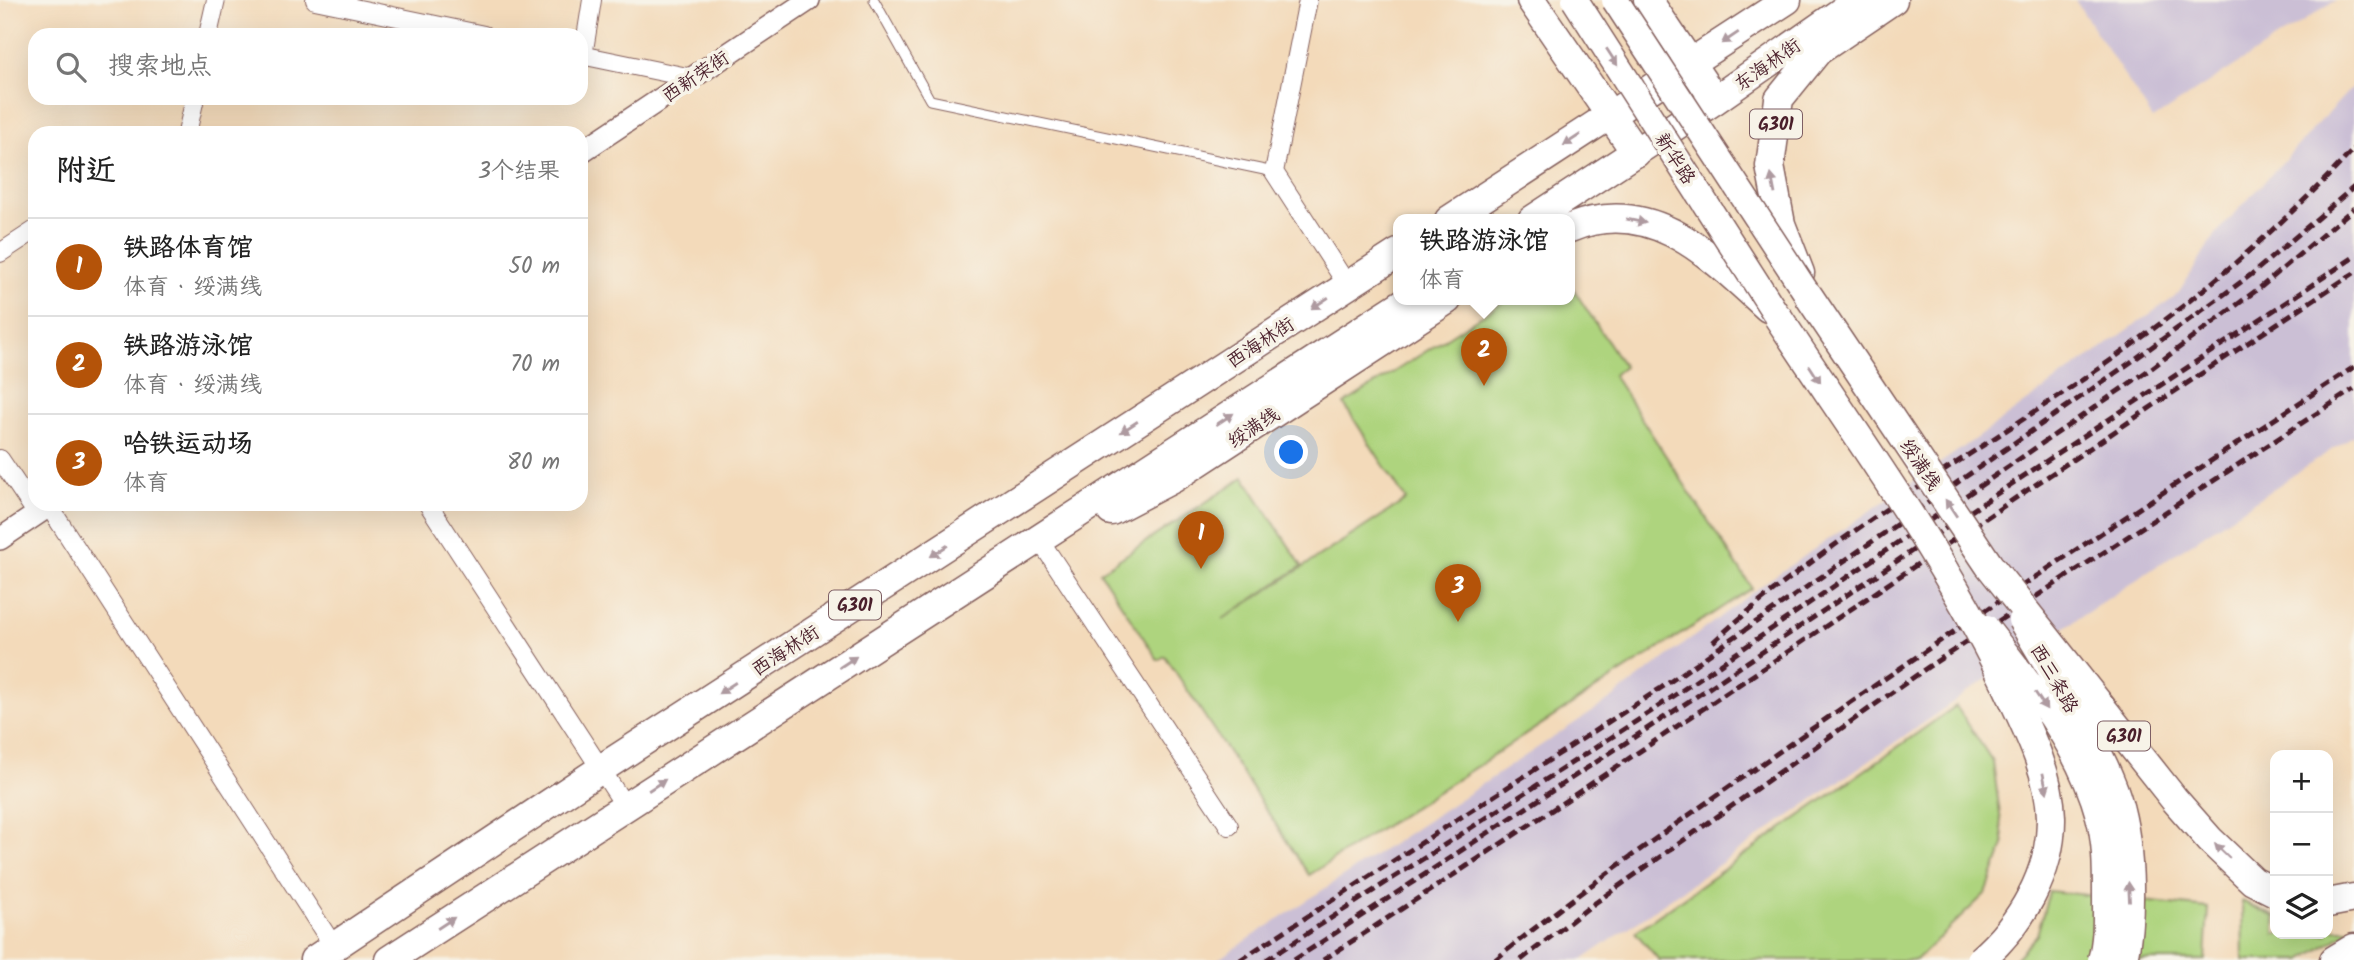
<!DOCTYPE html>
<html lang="zh">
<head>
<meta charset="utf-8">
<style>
	body { margin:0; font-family:Kalam,"LXGW WenKai TC",sans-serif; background:#f6f6f6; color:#222 }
	.controls { position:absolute; right:21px; bottom:21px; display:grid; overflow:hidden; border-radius:14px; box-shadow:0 7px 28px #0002 }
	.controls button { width:63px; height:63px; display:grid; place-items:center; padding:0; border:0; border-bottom:2px solid #e0e0e0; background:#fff; color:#222; font:35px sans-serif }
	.you { position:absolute; left:1292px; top:453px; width:24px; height:24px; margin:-18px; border:5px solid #fff; border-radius:50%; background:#1a73e8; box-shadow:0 0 0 10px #1a73e833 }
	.badge { display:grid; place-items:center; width:46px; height:46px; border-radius:50%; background:#b45309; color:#fff; font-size:23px; font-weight:700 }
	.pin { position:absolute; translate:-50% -58px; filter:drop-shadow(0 2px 4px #0008) }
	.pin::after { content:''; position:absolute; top:37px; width:24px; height:21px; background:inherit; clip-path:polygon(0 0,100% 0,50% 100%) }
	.popup { position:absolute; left:1393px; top:214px; width:182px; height:91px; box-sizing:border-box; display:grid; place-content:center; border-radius:14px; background:#fff; filter:drop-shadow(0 2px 5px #0005); font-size:23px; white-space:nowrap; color:#767676 }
	.popup b { font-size:26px; color:#222 }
	.popup::after { content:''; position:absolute; left:50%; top:100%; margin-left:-14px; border:14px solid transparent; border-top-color:#fff }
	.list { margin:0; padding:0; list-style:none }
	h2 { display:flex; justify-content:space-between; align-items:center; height:91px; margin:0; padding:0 28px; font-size:30px }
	h2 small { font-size:23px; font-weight:400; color:#767676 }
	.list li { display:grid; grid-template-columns:46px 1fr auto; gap:21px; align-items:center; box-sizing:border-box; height:98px; padding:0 28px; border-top:2px solid #e0e0e0 }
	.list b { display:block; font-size:26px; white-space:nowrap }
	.list p { margin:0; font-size:23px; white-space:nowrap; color:#767676 }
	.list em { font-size:23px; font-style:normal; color:#767676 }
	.icon { flex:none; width:38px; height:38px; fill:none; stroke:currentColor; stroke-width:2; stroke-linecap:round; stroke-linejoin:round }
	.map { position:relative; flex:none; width:2354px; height:960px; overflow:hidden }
	.search { position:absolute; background:#fff; box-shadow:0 7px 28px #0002; left:28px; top:28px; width:560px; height:77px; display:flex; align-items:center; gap:18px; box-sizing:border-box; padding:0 24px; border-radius:21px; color:#767676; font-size:26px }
	.panel { position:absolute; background:#fff; box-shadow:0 7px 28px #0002; left:28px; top:126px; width:560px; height:385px; border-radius:21px }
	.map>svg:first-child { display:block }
	.industrial { fill:#cbbfd5 }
	.green { fill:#aed47e; stroke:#7c7a54; stroke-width:2 }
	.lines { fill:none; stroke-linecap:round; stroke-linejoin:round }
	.service-casing { stroke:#85605d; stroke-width:11 }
	.minor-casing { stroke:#85605d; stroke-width:20 }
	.tertiary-casing { stroke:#85605d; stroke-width:24 }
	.trunk-casing { stroke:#85605d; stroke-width:31 }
	.service { stroke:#fff; stroke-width:9 }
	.minor { stroke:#fff; stroke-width:18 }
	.tertiary { stroke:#fff; stroke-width:21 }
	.trunk { stroke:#fff; stroke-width:28 }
	.rail { stroke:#4a1f2b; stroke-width:5; stroke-dasharray:10 5; stroke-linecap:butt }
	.primary-bridge-casing { stroke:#85605d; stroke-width:29; stroke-linecap:butt }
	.trunk-bridge-casing { stroke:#85605d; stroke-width:31; stroke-linecap:butt }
	.primary-bridge { stroke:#fff; stroke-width:26 }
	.trunk-bridge { stroke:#fff; stroke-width:28 }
	.oneway { fill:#ae9aa0 }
	.labels { text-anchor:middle; stroke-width:7; stroke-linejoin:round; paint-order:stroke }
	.shield { fill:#f7f3e8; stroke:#7e5f64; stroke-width:2 }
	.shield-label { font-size:18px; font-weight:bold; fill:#4a1f2b }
	.street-label { font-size:19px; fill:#4a1f2b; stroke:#f7f3e8 }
</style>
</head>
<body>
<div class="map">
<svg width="2354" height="960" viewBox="0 0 2354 960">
	<rect width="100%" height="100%" fill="#f7f3e8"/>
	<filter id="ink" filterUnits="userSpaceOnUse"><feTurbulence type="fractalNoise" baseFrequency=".0143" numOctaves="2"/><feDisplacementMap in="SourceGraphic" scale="14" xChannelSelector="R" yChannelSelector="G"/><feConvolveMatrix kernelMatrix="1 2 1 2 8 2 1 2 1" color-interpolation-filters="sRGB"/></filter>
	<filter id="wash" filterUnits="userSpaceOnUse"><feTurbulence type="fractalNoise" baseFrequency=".00686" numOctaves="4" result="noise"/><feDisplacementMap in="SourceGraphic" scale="28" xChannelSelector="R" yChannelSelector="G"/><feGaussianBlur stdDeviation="1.57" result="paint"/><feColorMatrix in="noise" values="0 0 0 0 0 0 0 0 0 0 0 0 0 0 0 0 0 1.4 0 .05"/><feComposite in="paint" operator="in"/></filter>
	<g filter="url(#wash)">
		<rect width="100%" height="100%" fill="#f3daba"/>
		<!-- industrial -->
		<path class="industrial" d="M2075,0h261l-183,119z
			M2354,85v350l-388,258 -384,267h-365l394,-261 158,-119 199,-136 210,-150 38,-60z"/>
		<!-- green -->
		<path class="green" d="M1570,284l54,83 -11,8 139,213 -443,287 -144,-219 -7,4 -58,-88 144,-95 58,89 -79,53 183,-119 -62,-96 162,-104h64z
			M1956,706l37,56 11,83 -18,48 -70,67h-257l-24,-28z
			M2049,891l159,17 -3,52h-191l23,-25z
			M2242,901l33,16v17h53v-5h24l-50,31h-59z"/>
	</g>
	<g filter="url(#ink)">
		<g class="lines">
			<defs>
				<path id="service" d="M874,0l56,100 344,72"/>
				<path id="minor" d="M315,0l169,35
					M1308,0l-34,172 74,114
					M208,35l8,-35
					M581,55l111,23
					M583,56l9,-56
					M187,133l8,-35
					M0,253l35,-23
					M0,459l37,55
					M428,504l197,302
					M49,506l285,441
					M1039,539l190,287"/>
				<path id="tertiary" d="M581,152l228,-152
					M0,539l52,-35"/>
				<path id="trunk" d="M1531,0l105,153
					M1648,0l67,100
					M1449,220l338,-220
					M1532,220l183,-120 143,-100
					M1570,228c82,-34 142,29 198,80
					M1800,273l-19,-49 -11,-58 9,-67 39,-48 75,-51
					M1111,511l63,-33 273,-178
					M2328,903l26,-5
					M314,960l293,-195 791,-512
					M389,960l1019,-660
					M2334,960l20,-12"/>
			</defs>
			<!-- service casing -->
			<use href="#service" class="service-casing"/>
			<!-- minor casing -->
			<use href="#minor" class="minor-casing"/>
			<!-- tertiary casing -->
			<use href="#tertiary" class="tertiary-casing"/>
			<!-- trunk casing -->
			<use href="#trunk" class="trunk-casing"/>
			<!-- service -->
			<use href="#service" class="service"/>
			<!-- minor -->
			<use href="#minor" class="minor"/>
			<!-- tertiary -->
			<use href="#tertiary" class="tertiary"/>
			<!-- trunk -->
			<use href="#trunk" class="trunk"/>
			<!-- rail -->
			<path class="rail" d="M1713,642c114,-103 249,-180 375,-266 96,-66 187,-142 266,-227
				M1240,960l421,-272 470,-326 121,-88 102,-87
				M1266,960l383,-247 500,-343 112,-83 93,-79
				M1294,960l403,-264 295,-199 362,-240
				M1323,960c347,-224 685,-461 1031,-687
				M1495,960c89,-73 184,-138 278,-204 191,-134 386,-261 581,-389
				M1521,960l67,-52 340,-241 426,-278"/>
			<defs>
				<path id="primary-bridge" d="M1575,0l203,317
					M1615,0l193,295
					M2021,620c30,53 73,114 94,170 17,47 19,121 9,170
					M1986,628c44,57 94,117 113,188 7,24 7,55 7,80 0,22 1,43 -5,64"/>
				<path id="trunk-bridge" d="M1808,295l181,270 185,234 36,41 43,41 22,11
					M1778,317c82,125 173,247 236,384 17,36 36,76 37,116 1,55 -30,108 -71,143"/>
			</defs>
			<!-- primary-bridge casing -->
			<use href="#primary-bridge" class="primary-bridge-casing"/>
			<!-- trunk-bridge casing -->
			<use href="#trunk-bridge" class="trunk-bridge-casing"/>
			<!-- primary-bridge -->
			<use href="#primary-bridge" class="primary-bridge"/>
			<!-- trunk-bridge -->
			<use href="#trunk-bridge" class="trunk-bridge"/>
		</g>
		<!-- one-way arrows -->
		<defs><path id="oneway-solid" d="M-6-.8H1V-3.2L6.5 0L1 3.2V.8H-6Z" transform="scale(1.75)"/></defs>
		<g class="oneway">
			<use href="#oneway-solid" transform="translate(1730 38) rotate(146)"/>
			<use href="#oneway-solid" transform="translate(1612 57) rotate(57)"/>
			<use href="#oneway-solid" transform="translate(1572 140) rotate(147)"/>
			<use href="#oneway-solid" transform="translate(1773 184) rotate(-101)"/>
			<use href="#oneway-solid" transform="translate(1636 221) rotate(11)"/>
			<use href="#oneway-solid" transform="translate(1320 303) rotate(147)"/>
			<use href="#oneway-solid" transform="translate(1815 374) rotate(57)"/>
			<use href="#oneway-solid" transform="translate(1225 419) rotate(-33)"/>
			<use href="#oneway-solid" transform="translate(1129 427) rotate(147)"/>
			<use href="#oneway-solid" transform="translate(1951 508) rotate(-124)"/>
			<use href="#oneway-solid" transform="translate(939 551) rotate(147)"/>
			<use href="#oneway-solid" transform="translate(848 662) rotate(-33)"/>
			<use href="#oneway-solid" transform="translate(727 688) rotate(147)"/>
			<use href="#oneway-solid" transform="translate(2041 701) rotate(56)"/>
			<use href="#oneway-solid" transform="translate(2045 783) rotate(78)"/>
			<use href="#oneway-solid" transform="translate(657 785) rotate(-33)"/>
			<use href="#oneway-solid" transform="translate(2222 851) rotate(-136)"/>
			<use href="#oneway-solid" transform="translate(2129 892) rotate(-93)"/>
			<use href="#oneway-solid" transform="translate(446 923) rotate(-33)"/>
		</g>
	</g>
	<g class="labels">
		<!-- shield labels -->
		<g class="shield">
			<rect x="1750" y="109.5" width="52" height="29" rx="5"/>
			<rect x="829" y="590.5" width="52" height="29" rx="5"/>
			<rect x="2098" y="721.5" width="52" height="29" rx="5"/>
		</g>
		<g class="shield-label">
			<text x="1776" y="130">G301</text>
			<text x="855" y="611">G301</text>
			<text x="2124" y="742">G301</text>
		</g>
		<!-- street labels -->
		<g class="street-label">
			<text transform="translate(1767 64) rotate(-35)" y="7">东海林街</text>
			<text transform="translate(695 76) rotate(-34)" y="7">西新荣街</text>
			<text transform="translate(1676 158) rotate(57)" y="7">新华路</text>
			<text transform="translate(1260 342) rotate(-33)" y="7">西海林街</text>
			<text transform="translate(1253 427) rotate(-33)" y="7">绥满线</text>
			<text transform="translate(1921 464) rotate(56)" y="7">绥满线</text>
			<text transform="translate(785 650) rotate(-33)" y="7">西海林街</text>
			<text transform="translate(2055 678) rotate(60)" y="7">西三条路</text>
		</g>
	</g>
</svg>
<div class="controls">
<button>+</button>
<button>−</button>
<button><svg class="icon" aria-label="layers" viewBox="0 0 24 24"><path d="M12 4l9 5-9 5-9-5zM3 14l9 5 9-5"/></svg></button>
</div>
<div class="you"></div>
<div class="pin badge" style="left:1201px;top:569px">1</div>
<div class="pin badge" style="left:1484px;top:386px">2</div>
<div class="popup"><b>铁路游泳馆</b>体育</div>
<div class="pin badge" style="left:1458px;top:622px">3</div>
<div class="search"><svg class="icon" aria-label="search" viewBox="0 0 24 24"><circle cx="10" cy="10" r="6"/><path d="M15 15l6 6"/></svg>搜索地点</div>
<section class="panel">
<h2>附近<small>3个结果</small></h2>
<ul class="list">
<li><span class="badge">1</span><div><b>铁路体育馆</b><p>体育 · 绥满线</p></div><em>50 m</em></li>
<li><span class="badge">2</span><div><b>铁路游泳馆</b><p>体育 · 绥满线</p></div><em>70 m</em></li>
<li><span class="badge">3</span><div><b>哈铁运动场</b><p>体育</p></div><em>80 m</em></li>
</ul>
</section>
</div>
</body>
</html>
